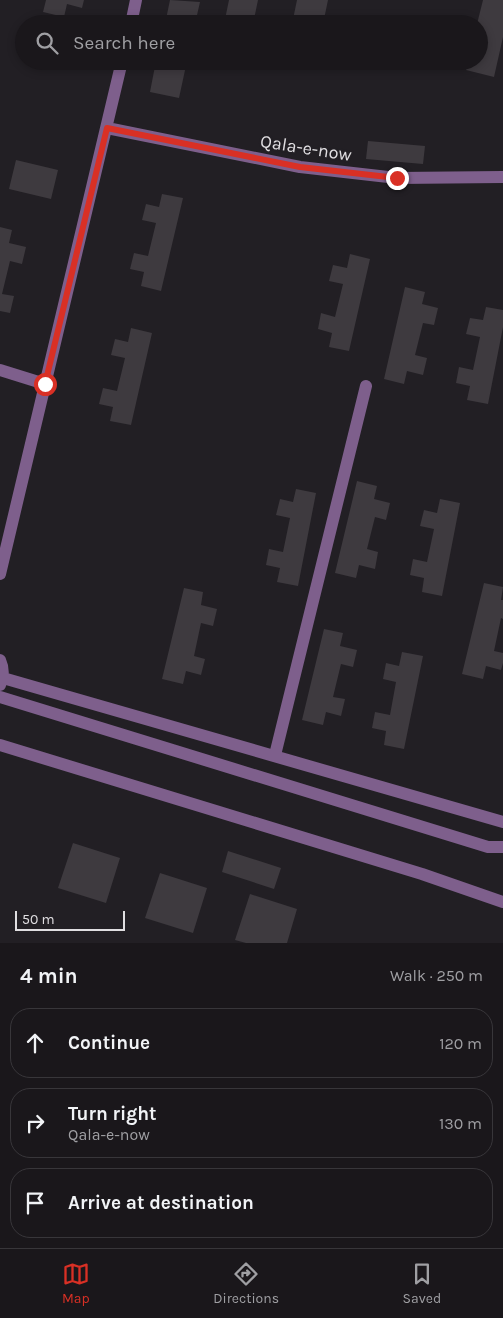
<!DOCTYPE html>
<html lang="en">
<head>
<meta charset="utf-8">
<style>
	body { margin:0; font-family:Karla,sans-serif; background:#232024; color:#f1f3f6 }
	.scale { position:absolute; left:15px; bottom:12px; width:110px; box-sizing:border-box; padding-left:5px; border:2px solid #e0dee1; border-top:0; font-size:14px; line-height:18px; white-space:nowrap; color:#e0dee1; -webkit-text-stroke:4px #221f24; paint-order:stroke }
	.stop { position:absolute; width:15px; height:15px; margin:-11px; border:4px solid #d93025; border-radius:50%; background:#fff }
	.stop.end { background:#d93025; border-color:#fff; box-shadow:0 1px 5px #0008 }
	.list { margin:0; padding:0; list-style:none }
	h2 { display:flex; justify-content:space-between; align-items:center; height:65px; margin:0; padding:0 20px; font-size:21px }
	h2 small { font-size:16px; font-weight:400; color:#9f9fa3 }
	.list li { display:grid; grid-template-columns:32px 1fr auto; gap:15px; align-items:center; box-sizing:border-box; height:70px; margin:0 10px 10px; padding:0 10px; border:1px solid #38363a; border-radius:20px }
	.list b { display:block; font-size:19px; white-space:nowrap }
	.list p { margin:0; font-size:16px; white-space:nowrap; color:#9f9fa3 }
	.list em { font-size:16px; font-style:normal; color:#9f9fa3 }
	.icon { flex:none; width:28px; height:28px; fill:none; stroke:currentColor; stroke-width:2; stroke-linecap:round; stroke-linejoin:round }
	.map { position:relative; flex:none; width:503px; height:943px; overflow:hidden }
	.search { position:absolute; background:#1a171b; box-shadow:0 2px 8px #0003; left:15px; right:15px; top:15px; height:55px; display:flex; align-items:center; gap:12px; box-sizing:border-box; padding:0 18px; border-radius:28px; color:#9f9fa3; font-size:19px }
	.sheet { height:305px; background:#1a171b }
	nav { display:flex; justify-content:space-around; align-items:center; box-sizing:border-box; height:70px; border-top:1px solid #38363a; background:#1a171b; font-size:14px; color:#9f9fa3 }
	nav a { display:grid; justify-items:center; gap:2px }
	nav .on { color:#d93025 }
	.map>svg:first-child { display:block }
	.building { fill:#3e3a3f }
	.lines { fill:none; stroke-linecap:round; stroke-linejoin:round }
	.minor { stroke:#7e5f8c; stroke-width:12 }
	.route { stroke:#d93025; stroke-width:6 }
	.labels { text-anchor:middle; stroke-width:4.5; stroke-linejoin:round; paint-order:stroke }
	.street-label { font-size:18px; fill:#e0dee1; stroke:#221f24 }
</style>
</head>
<body>
<div class="map">
<svg width="503" height="943" viewBox="0 0 503 943">
	<rect width="100%" height="100%" fill="#221f24"/>
	<!-- building -->
	<path class="building" d="M46,0h38l-2,8 -15,-4 -3,13 -21,-5z
		M170,0l30,2 -5,22h-30z
		M229,0h29l-5,24h-29z
		M297,0h31l-5,24h-31z
		M483,0h20v37l-9,40 -28,-7 2,-9h11v-37h-2z
		M156,61h31l-8,37 -29,-6z
		M368,141l57,5 -2,18 -57,-5z
		M16,160l42,10 -7,29 -42,-10z
		M162,194l21,4 -22,93 -20,-5 3,-14 -14,-3 4,-16 14,3 8,-33 -14,-3 4,-16 13,3z
		M0,227l12,3 -3,13 17,4 -4,17 -12,-3 -8,33 12,2 -4,17 -10,-2z
		M350,254l20,5 -21,92 -20,-4 3,-14 -14,-4 3,-16 14,4 8,-33 -14,-3 4,-16 14,3z
		M405,287l20,5 -3,12 16,4 -4,17 -11,-2 -8,32 12,3 -4,17 -16,-4 -3,13 -20,-5z
		M486,307l17,3v17l-15,77 -21,-4 3,-14 -14,-3 3,-16 14,3 7,-33 -14,-3 4,-16 13,2z
		M131,328l21,5 -21,92 -21,-4 3,-14 -14,-3 4,-16 14,3 8,-33 -14,-3 4,-16 13,3z
		M357,481l20,5 -3,13 16,4 -4,17 -11,-3 -8,32 11,3 -3,17 -16,-4 -3,13 -21,-5z
		M296,489l20,4 -18,93 -21,-4 3,-14 -14,-3 3,-16 14,3 7,-34 -14,-3 4,-16 13,3z
		M440,499l20,4 -18,93 -20,-4 2,-14 -14,-3 3,-16 14,3 7,-33 -14,-3 4,-16 13,3z
		M484,583l19,4 -2,13h2v19l-2,-1 -7,33 9,2v10l-2,7 -15,-4 -3,13 -21,-5z
		M184,588l19,4 -2,13 16,4 -4,17 -12,-3 -7,33 11,3 -4,16 -15,-4 -3,13 -21,-5z
		M324,629l19,4 -3,13 17,4 -4,17 -12,-3 -8,33 12,2 -4,17 -15,-4 -3,13 -21,-5z
		M402,652l21,4 -19,93 -20,-4 2,-14 -14,-3 3,-16 15,3 6,-33 -13,-3 3,-16 13,3z
		M73,843l47,15 -14,45 -48,-15z
		M228,851l53,17 -7,21 -52,-17z
		M160,873l47,15 -14,45 -48,-15z
		M250,894l47,15 -10,34h-41l-11,-3z"/>
	<g class="lines">
		<!-- minor -->
		<path class="minor" d="M131,24l5,-24
			M107,128l193,39 97,11 106,-1
			M0,370l45,14
			M0,574l122,-513
			M0,660c4,9 4,16 0,25
			M3,678l500,144
			M0,697l488,150h15
			M0,745l422,129 81,28
			M275,755l91,-369"/>
	</g>
	<g class="lines">
		<!-- route -->
		<path class="route" d="M45,384l62,-256 193,39 97,11"/>
	</g>
	<g class="labels">
		<!-- street labels -->
		<g class="street-label">
			<text transform="translate(306 148) rotate(9)" y="6">Qala-e-now</text>
		</g>
	</g>
</svg>
<div class="scale">50 m</div>
<div class="stop" style="left:45px;top:384px"></div>
<div class="stop end" style="left:397px;top:178px"></div>
<div class="search"><svg class="icon" aria-label="search" viewBox="0 0 24 24"><circle cx="10" cy="10" r="6"/><path d="M15 15l6 6"/></svg>Search here</div>
</div>
<section class="sheet">
<h2>4 min<small>Walk · 250 m</small></h2>
<ul class="list">
<li><svg class="icon" aria-label="ahead" viewBox="0 0 24 24"><path d="M12 20V5M6 11l6-6 6 6"/></svg><div><b>Continue</b></div><em>120 m</em></li>
<li><svg class="icon" aria-label="right" viewBox="0 0 24 24"><path d="M7 20v-9h11M14 6l5 5-5 5"/></svg><div><b>Turn right</b><p>Qala-e-now</p></div><em>130 m</em></li>
<li><svg class="icon" aria-label="arrive" viewBox="0 0 24 24"><path d="M6 21V4h12l-3 4 3 4H6"/></svg><div><b>Arrive at destination</b></div></li>
</ul>
</section>
<nav>
<a class="on"><svg class="icon" aria-label="map" viewBox="0 0 24 24"><path d="M3 6l6-2 6 2 6-2v14l-6 2-6-2-6 2zM9 4v14M15 6v14"/></svg>Map</a>
<a><svg class="icon" aria-label="directions" viewBox="0 0 24 24"><path d="M12 3l9 9-9 9-9-9zM9 14v-3h6M13 9l2 2-2 2"/></svg>Directions</a>
<a><svg class="icon" aria-label="saved" viewBox="0 0 24 24"><path d="M7 4h10v16l-5-4-5 4z"/></svg>Saved</a>
</nav>
</body>
</html>
